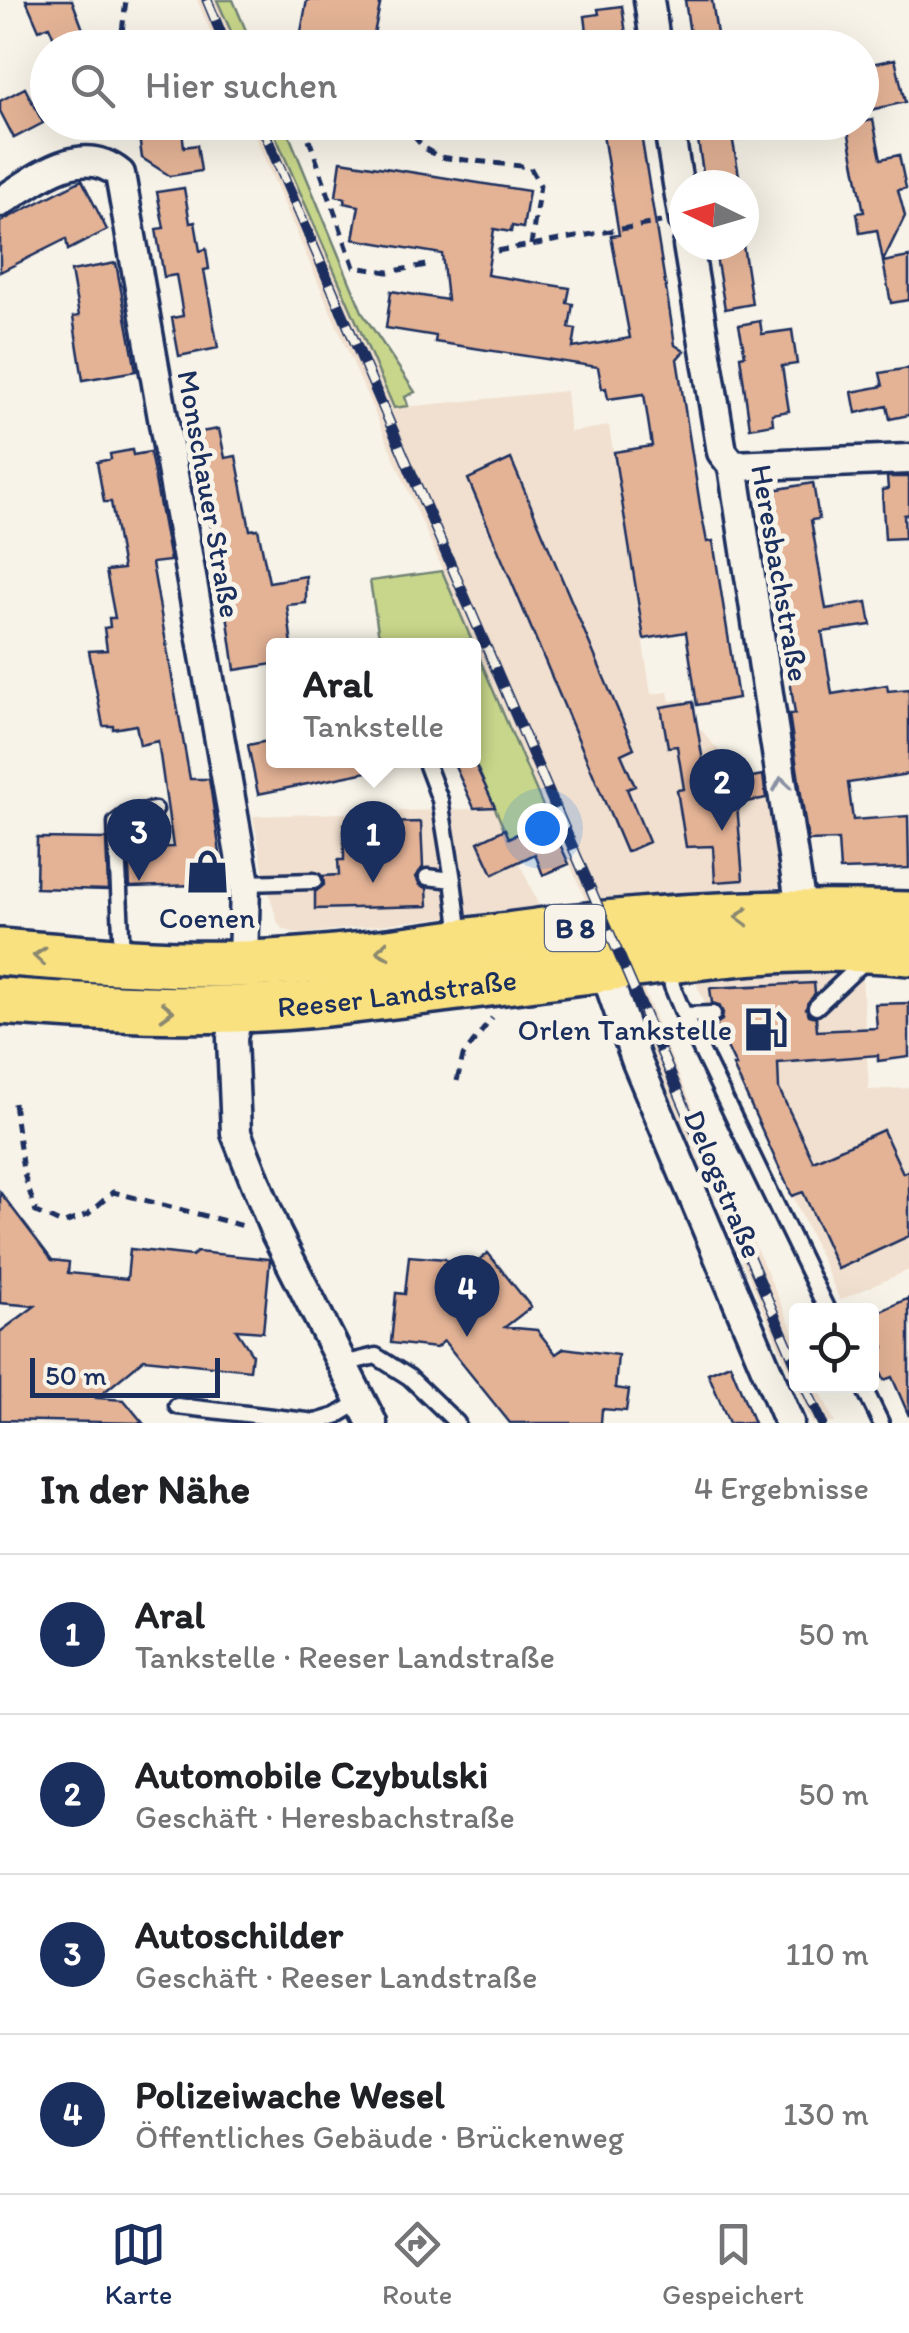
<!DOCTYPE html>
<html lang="de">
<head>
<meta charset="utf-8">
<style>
	body { margin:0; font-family:Itim,sans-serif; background:#f2f2f2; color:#202124 }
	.controls { position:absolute; right:30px; bottom:30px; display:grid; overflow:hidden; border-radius:10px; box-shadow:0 10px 40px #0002 }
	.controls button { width:90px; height:90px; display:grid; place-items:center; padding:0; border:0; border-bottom:2px solid #e0e0e0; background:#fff; color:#202124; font:50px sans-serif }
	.compass { position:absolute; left:669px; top:170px; width:90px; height:90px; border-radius:50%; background:#fff; box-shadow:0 10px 40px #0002; rotate:275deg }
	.scale { position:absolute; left:30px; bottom:25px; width:190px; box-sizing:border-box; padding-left:10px; border:5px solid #1b2f5e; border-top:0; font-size:28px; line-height:35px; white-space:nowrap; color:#1b2f5e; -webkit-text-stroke:8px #f7f3e8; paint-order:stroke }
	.you { position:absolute; left:542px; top:828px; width:35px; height:35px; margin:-25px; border:8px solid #fff; border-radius:50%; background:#1a73e8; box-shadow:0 0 0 15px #1a73e833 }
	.badge { display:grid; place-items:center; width:65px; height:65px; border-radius:50%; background:#1b2f5e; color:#fff; font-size:32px; font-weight:700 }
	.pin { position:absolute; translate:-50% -82px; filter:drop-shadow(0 2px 5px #0008) }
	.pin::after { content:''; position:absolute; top:52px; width:35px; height:30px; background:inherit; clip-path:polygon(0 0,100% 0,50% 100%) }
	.popup { position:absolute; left:266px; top:638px; width:215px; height:130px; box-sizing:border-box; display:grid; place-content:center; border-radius:10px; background:#fff; filter:drop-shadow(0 2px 8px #0005); font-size:32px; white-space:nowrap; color:#757577 }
	.popup b { font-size:38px; color:#202124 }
	.popup::after { content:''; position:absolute; left:50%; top:100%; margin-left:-20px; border:20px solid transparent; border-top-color:#fff }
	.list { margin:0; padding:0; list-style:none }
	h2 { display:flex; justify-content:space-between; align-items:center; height:130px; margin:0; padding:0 40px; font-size:42px }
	h2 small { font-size:32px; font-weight:400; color:#757577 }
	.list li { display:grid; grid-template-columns:65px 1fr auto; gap:30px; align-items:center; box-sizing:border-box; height:160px; padding:0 40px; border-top:2px solid #e0e0e0 }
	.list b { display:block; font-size:38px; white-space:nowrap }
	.list p { margin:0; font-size:32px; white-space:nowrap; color:#757577 }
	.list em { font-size:32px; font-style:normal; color:#757577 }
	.icon { flex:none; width:55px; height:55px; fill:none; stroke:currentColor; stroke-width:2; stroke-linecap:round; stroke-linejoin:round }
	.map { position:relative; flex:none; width:909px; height:1423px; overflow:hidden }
	.search { position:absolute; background:#fff; box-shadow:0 10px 40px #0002; left:30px; right:30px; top:30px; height:110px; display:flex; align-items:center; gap:25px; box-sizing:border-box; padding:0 35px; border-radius:55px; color:#757577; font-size:38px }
	.sheet { height:770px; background:#fff }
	nav { display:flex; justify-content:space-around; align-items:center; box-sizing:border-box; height:140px; border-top:2px solid #e0e0e0; background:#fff; font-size:28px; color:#757577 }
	nav a { display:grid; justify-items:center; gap:5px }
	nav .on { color:#1b2f5e }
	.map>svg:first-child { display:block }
	.built { fill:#f1e0cf }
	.green { fill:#c7d68a; stroke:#718274; stroke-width:2.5 }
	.building { fill:#e4b396; stroke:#1b2f5e; stroke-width:2.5 }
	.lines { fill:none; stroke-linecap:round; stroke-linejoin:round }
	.service-casing { stroke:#1b2f5e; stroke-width:21 }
	.minor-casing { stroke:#1b2f5e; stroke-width:35 }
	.primary-casing { stroke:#1b2f5e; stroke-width:52 }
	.path { stroke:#1b2f5e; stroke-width:5; stroke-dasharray:10 8; stroke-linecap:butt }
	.service { stroke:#f7f3e8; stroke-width:14 }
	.minor { stroke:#f7f3e8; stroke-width:28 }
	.primary { stroke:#fae180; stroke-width:45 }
	.rail-casing { stroke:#1b2f5e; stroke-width:11 }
	.rail { stroke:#f7f3e8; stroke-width:8; stroke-dasharray:22; stroke-linecap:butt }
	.oneway { stroke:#8991a3 }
	.oneway2 { stroke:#8a886f }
	.labels { text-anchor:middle; stroke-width:10; stroke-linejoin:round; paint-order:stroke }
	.shield { fill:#f7f3e8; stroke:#5d6a87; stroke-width:2.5 }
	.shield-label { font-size:28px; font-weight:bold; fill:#1b2f5e }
	.street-label { font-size:30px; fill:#1b2f5e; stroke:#f7f3e8 }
	.poi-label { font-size:30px; fill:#1b2f5e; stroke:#f7f3e8 }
</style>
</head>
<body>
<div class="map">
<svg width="909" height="1423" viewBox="0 0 909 1423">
	<rect width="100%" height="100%" fill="#f7f3e8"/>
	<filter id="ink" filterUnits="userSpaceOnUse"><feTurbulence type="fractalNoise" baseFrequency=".01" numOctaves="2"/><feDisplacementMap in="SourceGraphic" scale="20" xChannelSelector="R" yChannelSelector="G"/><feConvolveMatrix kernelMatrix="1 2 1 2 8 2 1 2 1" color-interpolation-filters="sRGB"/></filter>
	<g filter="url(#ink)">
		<!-- built -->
		<path class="built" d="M197,0h20l21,47h-21z
			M249,123h21l124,285 172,-17 4,41 39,-6 42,268 17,-2 2,9 14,-2 13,26 23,27 5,28 49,-8 19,115 -70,2 -116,11 69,169 120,268v49h22l17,37h-23z
			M495,808l44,98 -236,28 -19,-4 -6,-6 -13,-45 -12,-63z
			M803,974l59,2 7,114 40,-2v182l-69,30 -145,-319z"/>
		<!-- green -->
		<path class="green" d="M217,0h16l20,47h-15z
			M270,123h14l79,191 52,78 -10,5 3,9 -14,2z
			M442,571l107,249 -41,18 -35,-80v-112l-50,-1 -4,-8 -39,6 -10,-62z"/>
		<!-- building -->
		<path class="building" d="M26,0h46l18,48h-32l-9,-22 -10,4z
			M307,0h74l-10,48h-73z
			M685,0h27l7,48h-27z
			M622,6l6,42h-39l-4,-32 14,-2 -1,-5z
			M895,59l10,43 -43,10v-46z
			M25,88l18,35 -29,15 -14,-27v-10z
			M873,120l8,39 18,-4 7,33 -8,2 7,26 -22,45 -6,-31 -17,3 -3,-20 7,-1 -17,-87z
			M137,122h44l3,25 13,-2 4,26 -31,5 -28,-18z
			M601,122h38l34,210 2,13 9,6 -7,8 24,152 6,31 6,-1 25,157 -41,7 -11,-73 -42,7 -30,-187 38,-6 -8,-52 -36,5 -2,-11 -4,1 -4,-22 -163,-25 1,-6 -50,-8 5,-37 56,9 -5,-46 -89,-15 6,-33 -15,-3 1,-5 -9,-2 5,-35 188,30 -6,37 -11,-2 -1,6 -17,-3 -7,46 83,13 -3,15 6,1 -4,24 7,1 -3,19 57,-10 -19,-102 8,-1z
			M695,122l35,3 10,56 -6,1v3h-29z
			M82,180l25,50 -39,20 -2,-11 -66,33v-50z
			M184,188l6,35 5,-1 5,29 6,-2 3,20 -5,1 14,78 -39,8 -7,-38 11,-2 -3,-19 -4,-22 -12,2 -8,-48 8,-1 -7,-36z
			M714,245h29l9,59 -27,5z
			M909,257v43l-18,3 -8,-41z
			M116,263l20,108 -53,9 -10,-63 6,-1 -8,-45z
			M760,321l2,13 30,-4 5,34 -15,2 7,45 -17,3 1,10 -23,4 -10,-72 5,-1 -6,-30z
			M909,368v47l-19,4 -3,-13 -31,7 -4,-21 31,-6 -3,-13z
			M219,429l6,29 11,-2 14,74 8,-1 11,53 37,-6v27l-19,2 5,41h-19v18l-38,6 -8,-56h4l-11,-63 -4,1 -18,-89 7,-1 -5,-30z
			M132,450l1,5 17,-3 20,109 -18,2 38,216h19l2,12 10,69 -8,17 -13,8 -70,2 -2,-39 45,-1 -15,-106 -18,4 -4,-20 -23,4v-3h-10l-14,-75 18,-1 -3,-22 6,-1 -1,-9h6l-9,-47 17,-2 -12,-67h-7l-7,-40 14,-3 -1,-5z
			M511,459l123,289 -13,6 14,32 -8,3 22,53 -23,10 -158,-373z
			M887,477h22v37l-5,1 1,23 -20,1 -3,-49 6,-1z
			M813,483l6,36 -8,1 15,89 41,-7 4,23 -49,7 10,62 55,-9 1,6 21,-2v85l-61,9 5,37 55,-4 1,52 -69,2 -2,-30 -30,1 -19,-127h6l-9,-62 4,-1 -10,-69 -5,1 -13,-78 7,-1 -2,-13z
			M693,702l14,83 56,-10 3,23 -29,6 6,76 -28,2 -2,-36 -27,1 -9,-57 7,-1 -7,-43 -9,1 -7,-40z
			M273,740v20h103l1,10 -119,24 -10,-49z
			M452,760h21l22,47 -21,1z
			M549,820l20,44 -26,11 -8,-21 -42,20 -15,-32 27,-13 4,9z
			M421,822l2,45 -7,10 4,8 7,3 1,18 -113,3v-17l9,-7 -1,-9 16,-1 -1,-15h6v-36z
			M37,838l69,1 2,51 -72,-2z
			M814,983l1,10 -9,15 3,7 7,2 1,14 60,-3 -2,-24 34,-1v54l-31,4v-6l-100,8 1,26 34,72 70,-31 20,43 6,-3v66l-71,33 -35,-77 -11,4 -59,-130h3l-20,-42 6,-4 1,-7 -4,-8 -7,-2 -2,-15z
			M0,1192l52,68 17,2 -1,11 59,6 3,-30 62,7 5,-4 73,7 -7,73 -27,-2 16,24 -2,16 -106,-11 -47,39 27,2 19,23 -143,-3v-88l35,-26 -35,-3z
			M488,1253l43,54 -26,20 32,3 19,24 8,-6 54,7 -3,33 14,2 -3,21 -24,-2 -1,14h-91l-66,-82 -8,7 -45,-5 5,-50 9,1 4,-38 36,3 13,19z
			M909,1298v118l-17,-39 -8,3 -7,-17 7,-16 -12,-28v-4z
			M730,1364l24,59h-25l-21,-50z"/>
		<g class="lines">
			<defs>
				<path id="service" d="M425,760l15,40 13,80
					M427,877l26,3 7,56
					M245,883l69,-2
					M122,956l-6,-133 12,-9 27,-4
					M670,966l2,20 12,29 143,295
					M816,1007l50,-47
					M684,1015l29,-1
					M343,1364l33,-8 33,21 48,46
					M863,1386l18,37
					M177,1406l139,16 20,-6 25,-15"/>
				<path id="minor" d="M649,0l7,48
					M668,122l16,99
					M0,202c36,-22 80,-61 120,-28l125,709 -2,81
					M688,245l34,207 11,14 69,449
					M733,466l176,-7
					M604,968l33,94 152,361
					M239,1010l-7,28 4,95 40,100 96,190"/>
				<g id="primary">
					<path d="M0,952c81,7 162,14 243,12 121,-3 242,-28 362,-40 100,-10 203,-12 304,-9"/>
					<path id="s1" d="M0,1001c110,8 217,14 327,2 88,-10 176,-22 264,-33 106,-14 211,-29 318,-18"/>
				</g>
			</defs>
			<!-- service casing -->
			<use href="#service" class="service-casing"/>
			<!-- minor casing -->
			<use href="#minor" class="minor-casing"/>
			<!-- primary casing -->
			<use href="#primary" class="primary-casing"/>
			<!-- path -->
			<path class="path" d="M120,48l6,-48
				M303,122l51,145 34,5 44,-8
				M402,122l21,25 15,10 92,10 10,18 -9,60
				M109,139l2,-17
				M497,251l164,-29
				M457,1081l6,-25 29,-38
				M14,1103l9,68 13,41 26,12 26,-10 25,-22 131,34"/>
			<!-- service -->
			<use href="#service" class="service"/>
			<!-- minor -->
			<use href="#minor" class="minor"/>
			<!-- primary -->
			<use href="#primary" class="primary"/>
			<defs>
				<path id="rail" d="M207,0l20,48
					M260,122l536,1243
					M805,1386l17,37"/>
			</defs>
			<!-- rail casing -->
			<use href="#rail" class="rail-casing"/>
			<!-- rail -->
			<use href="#rail" class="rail"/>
		</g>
		<!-- one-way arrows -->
		<defs><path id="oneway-chevron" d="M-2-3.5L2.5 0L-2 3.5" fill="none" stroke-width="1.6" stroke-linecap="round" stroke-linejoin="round" transform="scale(2.5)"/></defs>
		<use class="oneway" href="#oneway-chevron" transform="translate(782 784) rotate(-99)"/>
		<g class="oneway2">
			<use href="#oneway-chevron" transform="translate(742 917) rotate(178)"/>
			<use href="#oneway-chevron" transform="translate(383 951) rotate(173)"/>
			<use href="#oneway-chevron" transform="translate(40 956) rotate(-175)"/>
			<use href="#oneway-chevron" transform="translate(167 1011) rotate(2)"/>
		</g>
	</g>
	<!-- icons -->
	<defs>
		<symbol id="shop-bare" viewBox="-9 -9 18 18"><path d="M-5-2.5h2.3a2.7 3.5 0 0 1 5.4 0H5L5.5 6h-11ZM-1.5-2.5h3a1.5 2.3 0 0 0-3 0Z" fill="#1b2f5e" stroke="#f7f3e8" stroke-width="2.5" paint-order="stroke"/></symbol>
		<symbol id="fuel-bare" viewBox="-9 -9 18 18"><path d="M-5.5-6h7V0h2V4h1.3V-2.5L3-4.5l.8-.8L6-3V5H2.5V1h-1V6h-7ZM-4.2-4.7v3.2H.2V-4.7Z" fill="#1b2f5e" stroke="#f7f3e8" stroke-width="2.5" paint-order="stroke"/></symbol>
	</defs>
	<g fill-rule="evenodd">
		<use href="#shop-bare" x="176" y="840" width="63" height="63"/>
		<use href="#fuel-bare" x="734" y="998" width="63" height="63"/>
	</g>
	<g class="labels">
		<!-- shield labels -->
		<rect class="shield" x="545" y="905" width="60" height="46" rx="8"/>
		<g class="shield-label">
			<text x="575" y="938">B 8</text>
		</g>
		<!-- street labels -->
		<g class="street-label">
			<text transform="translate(209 494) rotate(80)" y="10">Monschauer Straße</text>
			<text transform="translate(780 573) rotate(80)" y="10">Heresbachstraße</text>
			<text dy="10" stroke="none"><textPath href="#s1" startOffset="398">Reeser Landstraße</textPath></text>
			<text transform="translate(723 1184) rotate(67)" y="10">Delogstraße</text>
		</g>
		<!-- poi labels -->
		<g class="poi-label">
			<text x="207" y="928">Coenen</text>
			<text x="732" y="1040" text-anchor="end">Orlen Tankstelle</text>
		</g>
	</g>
</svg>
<div class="controls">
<button><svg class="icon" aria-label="locate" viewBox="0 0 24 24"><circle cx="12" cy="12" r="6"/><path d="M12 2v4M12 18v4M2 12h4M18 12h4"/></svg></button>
</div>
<svg class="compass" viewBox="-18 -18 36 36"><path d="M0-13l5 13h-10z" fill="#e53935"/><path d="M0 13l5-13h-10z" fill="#757577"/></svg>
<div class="scale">50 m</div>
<div class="you"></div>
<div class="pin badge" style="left:373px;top:883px">1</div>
<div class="popup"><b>Aral</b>Tankstelle</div>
<div class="pin badge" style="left:722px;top:831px">2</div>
<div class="pin badge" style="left:139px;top:881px">3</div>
<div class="pin badge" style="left:467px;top:1337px">4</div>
<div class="search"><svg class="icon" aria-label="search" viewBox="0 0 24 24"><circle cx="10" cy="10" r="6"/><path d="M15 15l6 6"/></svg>Hier suchen</div>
</div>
<section class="sheet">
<h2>In der Nähe<small>4 Ergebnisse</small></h2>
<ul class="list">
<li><span class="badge">1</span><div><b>Aral</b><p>Tankstelle · Reeser Landstraße</p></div><em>50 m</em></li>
<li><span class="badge">2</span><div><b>Automobile Czybulski</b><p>Geschäft · Heresbachstraße</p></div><em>50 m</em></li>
<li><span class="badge">3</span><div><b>Autoschilder</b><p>Geschäft · Reeser Landstraße</p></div><em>110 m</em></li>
<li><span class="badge">4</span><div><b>Polizeiwache Wesel</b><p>Öffentliches Gebäude · Brückenweg</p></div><em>130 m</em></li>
</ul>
</section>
<nav>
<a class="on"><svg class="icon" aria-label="map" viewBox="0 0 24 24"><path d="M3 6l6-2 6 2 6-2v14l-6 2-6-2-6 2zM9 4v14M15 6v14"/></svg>Karte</a>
<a><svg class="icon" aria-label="directions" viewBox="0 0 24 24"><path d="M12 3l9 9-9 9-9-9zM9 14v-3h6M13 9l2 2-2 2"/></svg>Route</a>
<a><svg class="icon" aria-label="saved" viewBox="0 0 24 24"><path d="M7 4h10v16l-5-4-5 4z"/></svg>Gespeichert</a>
</nav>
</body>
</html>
